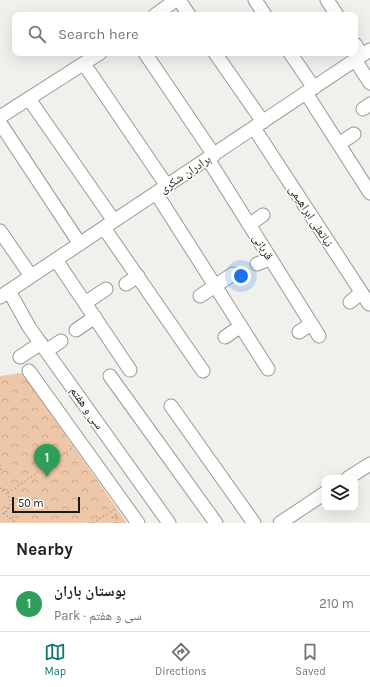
<!DOCTYPE html>
<html lang="en">
<head>
<meta charset="utf-8">
<style>
	body { margin:0; font-family:Karla,"Noto Naskh Arabic",sans-serif; background:#f6f6f6; color:#222 }
	.controls { position:absolute; right:12px; bottom:12px; display:grid; overflow:hidden; border-radius:8px; box-shadow:0 4px 16px #0002 }
	.controls button { width:36px; height:36px; display:grid; place-items:center; padding:0; border:0; border-bottom:1px solid #e0e0e0; background:#fff; color:#222; font:20px sans-serif }
	.scale { position:absolute; left:12px; bottom:10px; width:68px; box-sizing:border-box; padding-left:4px; border:2px solid #1a1a19; border-top:0; font-size:11px; line-height:14px; white-space:nowrap; color:#1a1a19; -webkit-text-stroke:3px #fefefa; paint-order:stroke }
	.you { position:absolute; left:241px; top:276px; width:14px; height:14px; margin:-10px; border:3px solid #fff; border-radius:50%; background:#1a73e8; box-shadow:0 0 0 6px #1a73e833 }
	.badge { display:grid; place-items:center; width:26px; height:26px; border-radius:50%; background:#0f766e; color:#fff; font-size:13px; font-weight:700 }
	.pin { position:absolute; translate:-50% -33px; filter:drop-shadow(0 1px 2px #0008) }
	.pin::after { content:''; position:absolute; top:21px; width:14px; height:12px; background:inherit; clip-path:polygon(0 0,100% 0,50% 100%) }
	.list { margin:0; padding:0; list-style:none }
	h2 { display:flex; justify-content:space-between; align-items:center; height:52px; margin:0; padding:0 16px; font-size:17px }
	h2 small { font-size:13px; font-weight:400; color:#767676 }
	.list li { display:grid; grid-template-columns:26px 1fr auto; gap:12px; align-items:center; box-sizing:border-box; height:56px; padding:0 16px; border-top:1px solid #e0e0e0 }
	.list b { display:block; font-size:15px; white-space:nowrap }
	.list p { margin:0; font-size:13px; white-space:nowrap; color:#767676 }
	.list em { font-size:13px; font-style:normal; color:#767676 }
	.icon { flex:none; width:22px; height:22px; fill:none; stroke:currentColor; stroke-width:2; stroke-linecap:round; stroke-linejoin:round }
	.map { position:relative; flex:none; width:370px; height:523px; overflow:hidden }
	.search { position:absolute; background:#fff; box-shadow:0 4px 16px #0002; left:12px; right:12px; top:12px; height:44px; display:flex; align-items:center; gap:10px; box-sizing:border-box; padding:0 14px; border-radius:8px; color:#767676; font-size:15px }
	.sheet { height:108px; background:#fff }
	nav { display:flex; justify-content:space-around; align-items:center; box-sizing:border-box; height:56px; border-top:1px solid #e0e0e0; background:#fff; font-size:11px; color:#767676 }
	nav a { display:grid; justify-items:center; gap:2px }
	nav .on { color:#0f766e }
	.map>svg:first-child { display:block }
	.park { fill:url(#park-crowns) }
	.lines { fill:none; stroke-linecap:round; stroke-linejoin:round }
	.minor-casing { stroke:#989894; stroke-width:15 }
	.path { stroke:#979794; stroke-width:1.5; stroke-dasharray:1 3; stroke-linecap:butt }
	.minor { stroke:#fff; stroke-width:13 }
	.labels { text-anchor:middle; stroke-width:3; stroke-linejoin:round; paint-order:stroke }
	.street-label { font-size:12px; fill:#1a1a19; stroke:#fefefa }
</style>
</head>
<body>
<div class="map">
<svg width="370" height="523" viewBox="0 0 370 523">
	<defs>
		<pattern id="park-crowns" width="20" height="18" patternUnits="userSpaceOnUse"><rect width="20" height="18" fill="#edc7a7"/><path d="M2 6a3 3 0 1 1 6 0M12 15a3 3 0 1 1 6 0" fill="none" stroke="#cbaa8f"/></pattern>
	</defs>
	<rect width="100%" height="100%" fill="#f0f1ec"/>
	<!-- park -->
	<path class="park" d="M22,373l105,150h-127v-147z"/>
	<g class="lines">
		<defs>
			<path id="minor" d="M179,0l10,15
				M255,0l10,15
				M327,0l10,15
				M155,15l21,-15
				M355,44l7,11
				M145,53l69,102
				M215,53l48,69
				M290,53l24,35
				M355,60l15,23
				M84,64l83,122
				M306,93l64,100
				M29,99l85,122
				M363,109l7,-5
				M0,117l100,-64
				M0,123l80,121
				M254,128l115,176
				M339,144l15,-10
				M208,159l111,177
				M156,193l112,176
				M249,225l14,-10
				M104,228l99,143
				M0,231l31,45
				M56,260l74,110
				M257,264l13,-5
				M126,284l12,-8
				M9,291l20,36 140,196
				M200,296l33,-22
				M0,297l370,-247
				M350,302l11,-9
				M85,303l21,-14
				M76,330l19,-13
				M299,332l12,-8
				M225,337l16,-11
				M46,351l15,-10
				M20,357l21,-14
				M29,371l109,152
				M110,376l106,147
				M171,406l83,117
				M348,478l22,-14
				M280,523l45,-30"/>
		</defs>
		<!-- minor casing -->
		<use href="#minor" class="minor-casing"/>
		<!-- path -->
		<path class="path" d="M0,465l1,4 -1,4
			M0,488c13,6 14,22 0,27
			M8,493l64,-45
			M4,513l12,10
			M93,523l22,-14
			M116,523v-12"/>
		<!-- minor -->
		<use href="#minor" class="minor"/>
	</g>
	<g class="labels">
		<!-- street labels -->
		<g class="street-label">
			<text transform="translate(185 174) rotate(-34)" y="4">برادران شکری</text>
			<text transform="translate(311 216) rotate(57)" y="4">نباتعلی ابراهیمی</text>
			<text transform="translate(263 247) rotate(58)" y="4">قربانی</text>
			<text transform="translate(87 408) rotate(55)" y="4">سی و هفتم</text>
		</g>
	</g>
</svg>
<div class="controls">
<button><svg class="icon" aria-label="layers" viewBox="0 0 24 24"><path d="M12 4l9 5-9 5-9-5zM3 14l9 5 9-5"/></svg></button>
</div>
<div class="scale">50 m</div>
<div class="you"></div>
<div class="pin badge" style="left:47px;top:477px;background:#2e9e5b">1</div>
<div class="search"><svg class="icon" aria-label="search" viewBox="0 0 24 24"><circle cx="10" cy="10" r="6"/><path d="M15 15l6 6"/></svg>Search here</div>
</div>
<section class="sheet">
<h2>Nearby<small></small></h2>
<ul class="list">
<li><span class="badge" style="background:#2e9e5b">1</span><div><b>بوستان باران</b><p>Park · سی و هفتم</p></div><em>210 m</em></li>
</ul>
</section>
<nav>
<a class="on"><svg class="icon" aria-label="map" viewBox="0 0 24 24"><path d="M3 6l6-2 6 2 6-2v14l-6 2-6-2-6 2zM9 4v14M15 6v14"/></svg>Map</a>
<a><svg class="icon" aria-label="directions" viewBox="0 0 24 24"><path d="M12 3l9 9-9 9-9-9zM9 14v-3h6M13 9l2 2-2 2"/></svg>Directions</a>
<a><svg class="icon" aria-label="saved" viewBox="0 0 24 24"><path d="M7 4h10v16l-5-4-5 4z"/></svg>Saved</a>
</nav>
</body>
</html>
